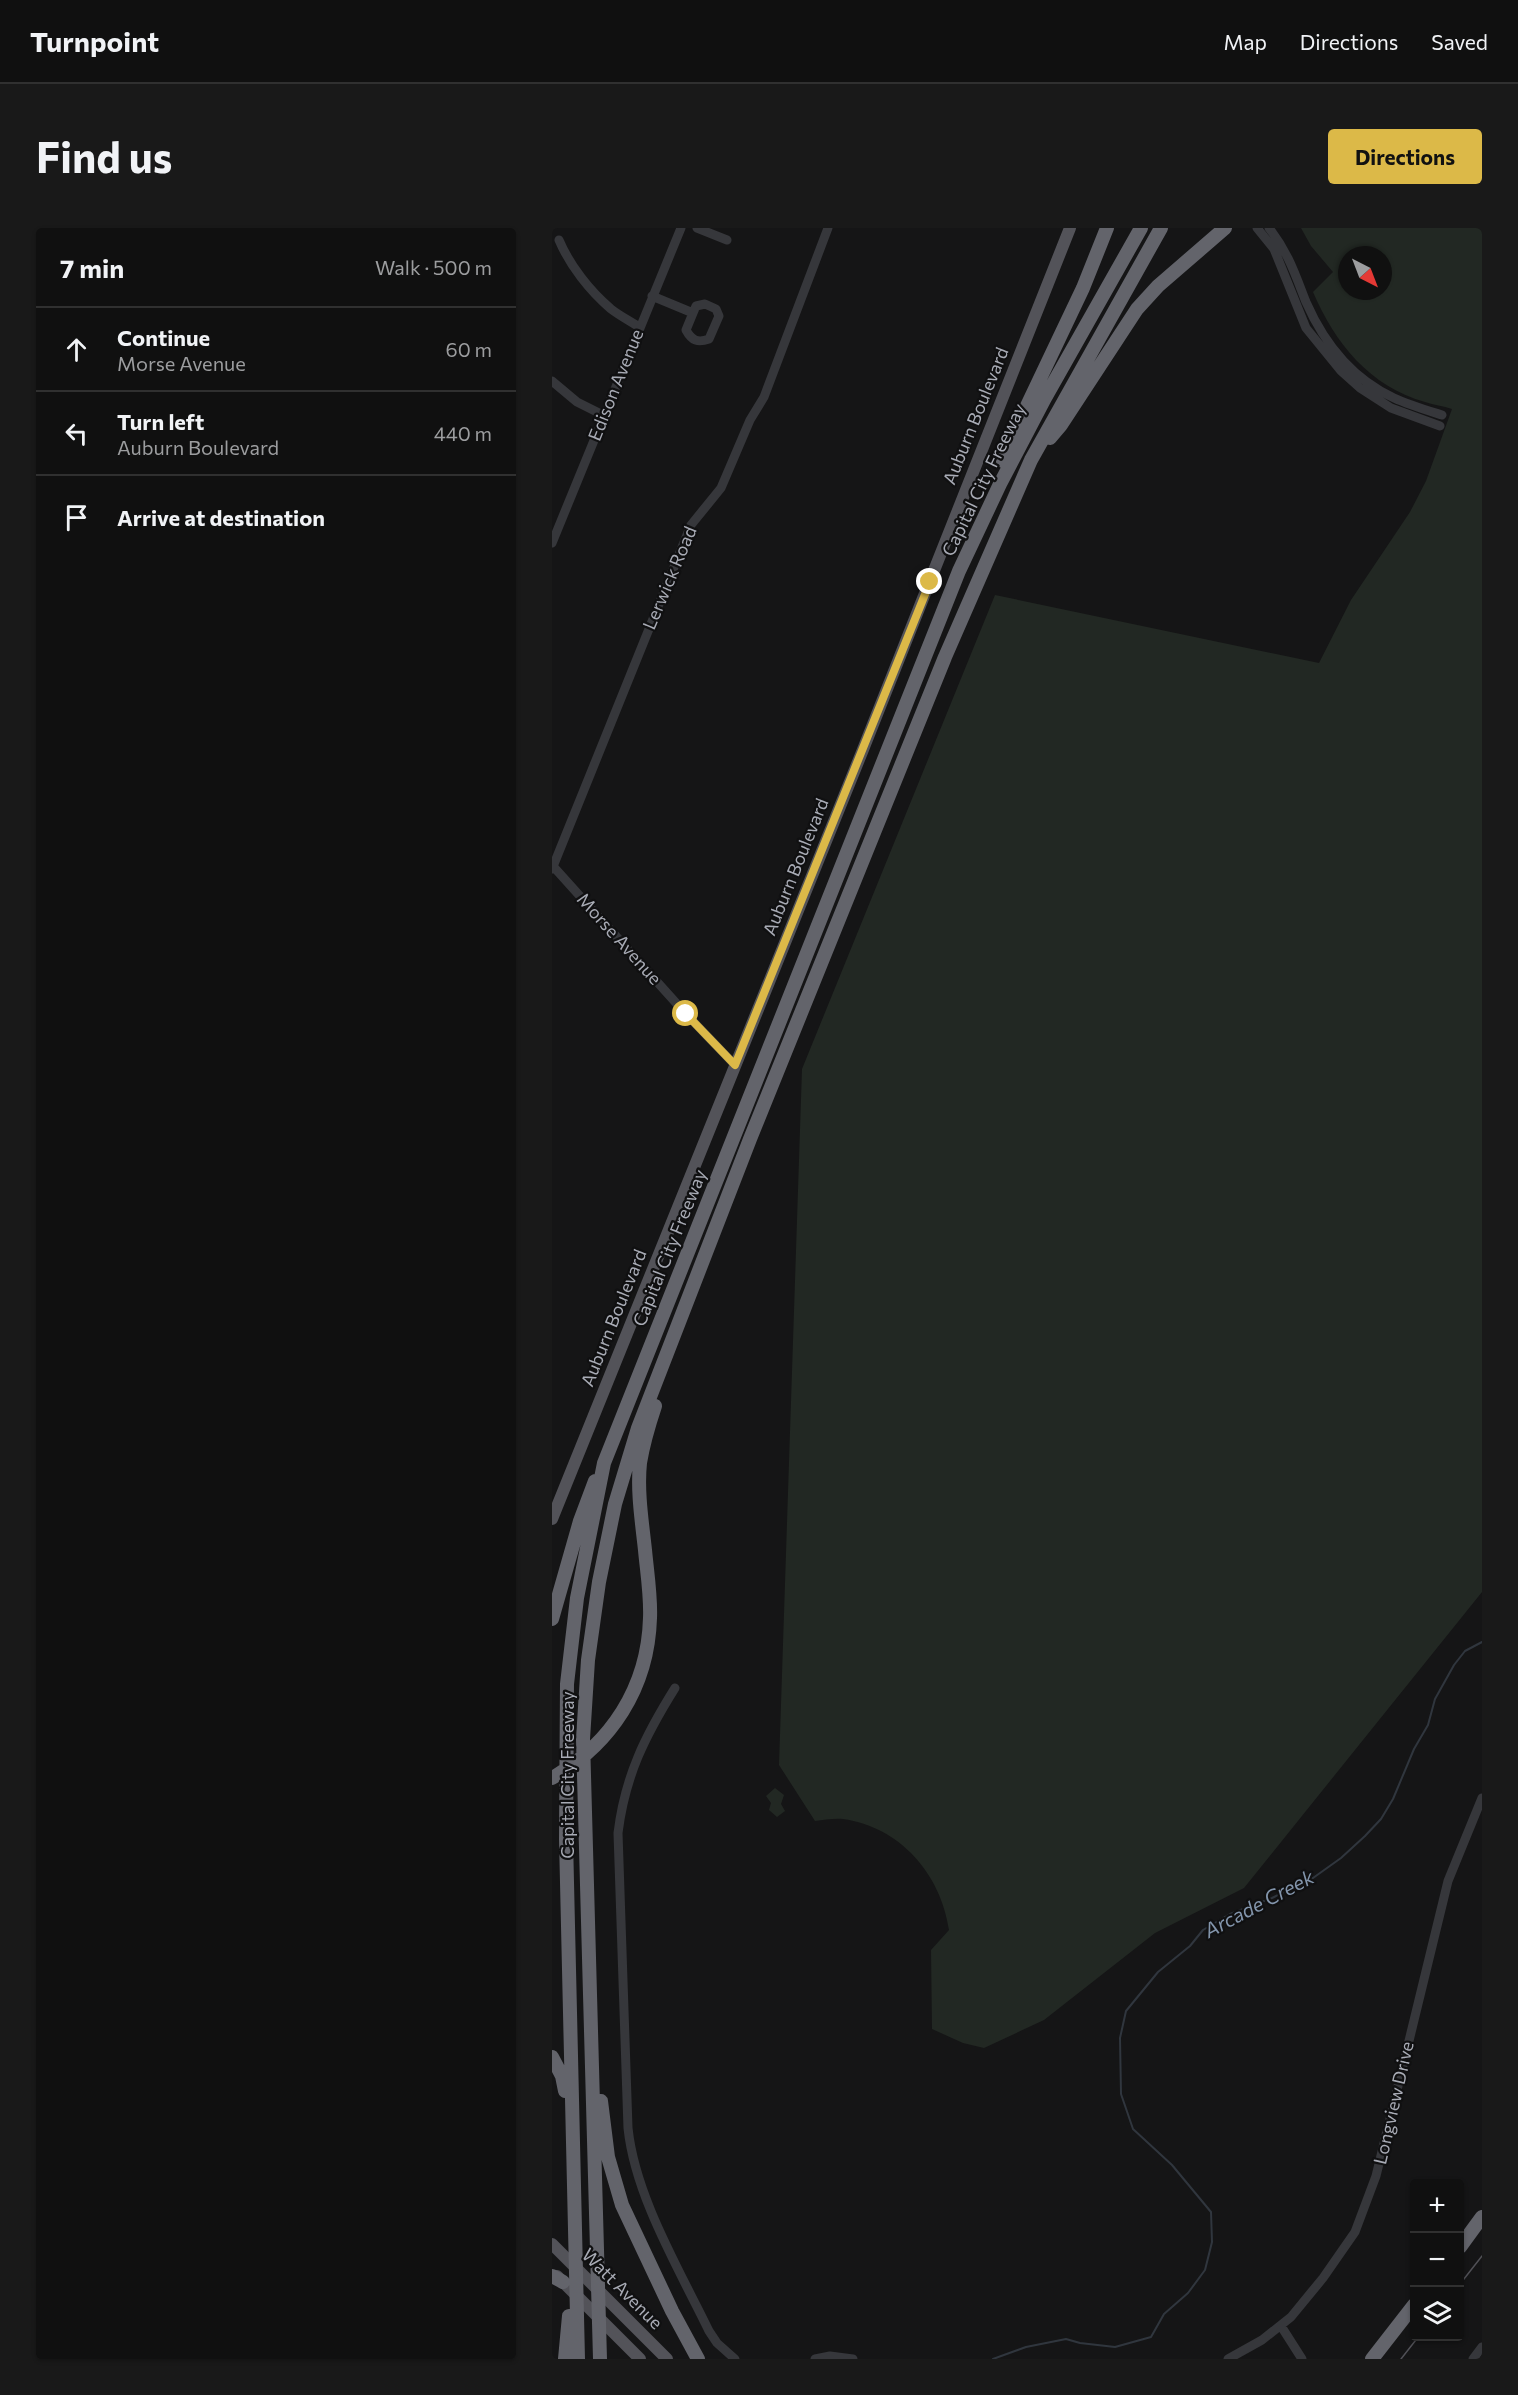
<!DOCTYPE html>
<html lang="en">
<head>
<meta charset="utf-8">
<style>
	body { margin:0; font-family:Commissioner,sans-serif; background:#191919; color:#f1f3f6 }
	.controls { position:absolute; right:18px; bottom:18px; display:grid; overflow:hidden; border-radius:6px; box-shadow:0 2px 4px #0004 }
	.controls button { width:54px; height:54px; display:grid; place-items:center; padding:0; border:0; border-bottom:2px solid #303030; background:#101010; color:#f1f3f6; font:30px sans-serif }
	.compass { position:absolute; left:786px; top:18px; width:54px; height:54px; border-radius:50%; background:#101010; box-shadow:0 2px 4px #0004; rotate:138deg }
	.stop { position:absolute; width:18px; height:18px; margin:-14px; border:4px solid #dcb948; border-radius:50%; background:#fff }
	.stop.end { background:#dcb948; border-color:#fff; box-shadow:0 2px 6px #0008 }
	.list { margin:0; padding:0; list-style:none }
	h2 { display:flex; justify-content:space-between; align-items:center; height:78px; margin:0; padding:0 24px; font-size:26px }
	h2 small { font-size:20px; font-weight:400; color:#9c9d9f }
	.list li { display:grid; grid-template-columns:39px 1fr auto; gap:18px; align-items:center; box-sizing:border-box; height:84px; padding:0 24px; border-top:2px solid #303030 }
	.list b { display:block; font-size:22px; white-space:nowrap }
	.list p { margin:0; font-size:20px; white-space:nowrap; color:#9c9d9f }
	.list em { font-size:20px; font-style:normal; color:#9c9d9f }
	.icon { flex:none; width:33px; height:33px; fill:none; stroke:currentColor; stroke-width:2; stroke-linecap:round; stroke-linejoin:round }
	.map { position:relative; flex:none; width:930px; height:2131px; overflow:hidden; border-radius:6px }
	header { display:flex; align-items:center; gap:36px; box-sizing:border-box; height:84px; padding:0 30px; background:#101010; border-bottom:2px solid #303030 }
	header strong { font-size:28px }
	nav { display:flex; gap:33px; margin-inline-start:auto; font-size:21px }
	.intro { display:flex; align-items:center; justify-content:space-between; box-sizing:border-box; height:144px; padding:0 36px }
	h1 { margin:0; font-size:42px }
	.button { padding:15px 27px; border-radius:6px; background:#dcb948; color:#111; font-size:21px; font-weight:700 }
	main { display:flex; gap:36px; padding:0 36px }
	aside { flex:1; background:#101010; border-radius:6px; box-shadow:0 2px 4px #0004 }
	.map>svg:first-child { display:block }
	.green { fill:#222823; fill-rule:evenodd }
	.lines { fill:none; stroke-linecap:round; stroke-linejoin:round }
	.stream { stroke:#30363e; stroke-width:2 }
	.minor { stroke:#36373b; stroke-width:9 }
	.major { stroke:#535359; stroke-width:12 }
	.highway { stroke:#63646b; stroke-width:14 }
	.tram { stroke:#505056; stroke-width:1.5 }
	.route { stroke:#dcb948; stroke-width:8 }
	.labels { text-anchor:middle; stroke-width:4.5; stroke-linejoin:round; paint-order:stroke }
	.street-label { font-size:18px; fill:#a8abb5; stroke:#101011 }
	.water-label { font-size:20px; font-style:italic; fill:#8395ac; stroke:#101011 }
</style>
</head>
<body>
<header>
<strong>Turnpoint</strong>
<nav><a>Map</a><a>Directions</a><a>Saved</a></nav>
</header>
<div class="intro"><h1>Find us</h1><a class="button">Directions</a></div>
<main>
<aside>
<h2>7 min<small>Walk · 500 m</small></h2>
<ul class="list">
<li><svg class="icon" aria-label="ahead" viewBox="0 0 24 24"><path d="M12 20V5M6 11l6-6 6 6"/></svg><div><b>Continue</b><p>Morse Avenue</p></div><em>60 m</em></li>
<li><svg class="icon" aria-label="left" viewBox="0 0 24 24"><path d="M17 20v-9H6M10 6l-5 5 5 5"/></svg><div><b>Turn left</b><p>Auburn Boulevard</p></div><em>440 m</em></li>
<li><svg class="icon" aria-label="arrive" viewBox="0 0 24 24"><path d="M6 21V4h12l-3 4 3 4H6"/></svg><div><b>Arrive at destination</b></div></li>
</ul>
</aside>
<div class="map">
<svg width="930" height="2131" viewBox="0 0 930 2131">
	<rect width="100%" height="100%" fill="#151516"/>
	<!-- green -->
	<path class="green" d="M749,0h181v1364l-238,296 -89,45 -111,87 -60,28 -21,-5 -31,-14 -1,-79 18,-20c-8,-56 -49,-103 -106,-111 -9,-1 -19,1 -28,2l-36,-56 23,-696 193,-474 324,68 32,-63 59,-88 16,-31 26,-72c-9,-3 -18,-4 -27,-7 -56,-16 -90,-59 -112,-110l20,-20 -22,-26zM795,27h36v36h-36z
		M223,1560l9,7 -3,9 4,7 -8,6 -8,-7 2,-7 -5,-7z"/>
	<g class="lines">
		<!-- stream -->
		<path class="stream" d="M441,2131l33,-12 40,-8 14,4 35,4 36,-10 13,-23 24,-21 17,-23 7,-28 -1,-30 -39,-47 -39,-36 -12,-35 -1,-56 6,-27 32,-39 32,-26 13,-16 27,-16 42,-16 41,-20 28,-20 24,-22 16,-17 12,-20 21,-50 14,-24 7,-26 19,-34 11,-14 17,-9"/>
		<!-- minor -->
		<path class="minor" d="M145,0l30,12
			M705,0l17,21 32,79 35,43 19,17 31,20 49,18
			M717,0c19,24 26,46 37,74 18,41 47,77 88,96 15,7 32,12 48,17
			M7,12c11,26 31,51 52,69 9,7 19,12 28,18
			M100,68l41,17 -7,17c6,11 12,13 23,9l10,-23 -3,-7 -11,-5 -9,2 -3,7
			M0,153l25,21 26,13
			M0,315l129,-315
			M0,637l134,149 49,51
			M0,641l139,-344 30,-37 29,-68 14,-23 64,-169
			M123,1460c-30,48 -50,88 -57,145l10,295c7,68 51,141 81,203l8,12 18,16
			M729,2098l21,33
			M263,2131l15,-3 23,3
			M676,2131l34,-19 29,-23 32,-39 32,-46 21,-56 72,-295 34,-83
			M921,2131l9,-12"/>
		<!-- major -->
		<path class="major" d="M0,1291l310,-767 208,-524
			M0,2016l115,115
			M5,2048l83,83"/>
		<!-- highway -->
		<path class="highway" d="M498,210l11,-13 76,-116 21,-23 67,-58
			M451,233l14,-34 66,-139 24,-60
			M0,1391l28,-98 15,-40
			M0,1550c59,-34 96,-90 98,-160 1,-22 -3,-46 -5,-68 -3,-28 -8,-59 -5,-87 3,-19 9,-39 15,-57
			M0,1829l10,19 3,15
			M49,1873l7,56 14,48 50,106 26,48
			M908,2019l22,-30
			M0,2048l11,6
			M13,2131l4,-43
			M26,2131l-12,-520 1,-155 10,-86 27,-135 355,-892 41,-87 45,-86 96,-170
			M48,2131l-17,-620 5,-79 11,-78 16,-78 23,-76 112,-289 195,-482 86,-197 130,-232
			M820,2131l42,-54"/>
		<!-- tram -->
		<path class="tram" d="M908,2056l22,-28
			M849,2131l18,-23"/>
	</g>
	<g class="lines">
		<!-- route -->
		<path class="route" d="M134,786l49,51 195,-483"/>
	</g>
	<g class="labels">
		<!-- street labels -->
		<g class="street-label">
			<text transform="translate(64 157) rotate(-68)" y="6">Edison Avenue</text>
			<text transform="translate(424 188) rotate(-68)" y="6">Auburn Boulevard</text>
			<text transform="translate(432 252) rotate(-64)" y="6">Capital City Freeway</text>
			<text transform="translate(118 350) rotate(-67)" y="6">Lerwick Road</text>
			<text transform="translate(244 639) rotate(-68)" y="6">Auburn Boulevard</text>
			<text transform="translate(67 711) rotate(48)" y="6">Morse Avenue</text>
			<text transform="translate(118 1020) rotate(-68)" y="6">Capital City Freeway</text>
			<text transform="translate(62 1090) rotate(-68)" y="6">Auburn Boulevard</text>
			<text transform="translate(16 1547) rotate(-90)" y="6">Capital City Freeway</text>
			<text transform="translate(842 1875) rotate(-77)" y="6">Longview Drive</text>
			<text transform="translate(70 2061) rotate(45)" y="6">Watt Avenue</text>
		</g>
		<!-- water labels -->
		<g class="water-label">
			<text transform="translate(707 1676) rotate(-28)" y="7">Arcade Creek</text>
		</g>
	</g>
</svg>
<div class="controls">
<button>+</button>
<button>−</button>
<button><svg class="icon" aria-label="layers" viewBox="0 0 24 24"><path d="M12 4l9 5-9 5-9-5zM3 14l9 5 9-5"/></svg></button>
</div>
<svg class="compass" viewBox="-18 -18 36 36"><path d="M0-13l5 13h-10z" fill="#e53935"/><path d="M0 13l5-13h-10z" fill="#9c9d9f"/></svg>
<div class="stop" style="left:134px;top:786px"></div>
<div class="stop end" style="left:378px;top:354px"></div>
</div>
</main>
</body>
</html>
